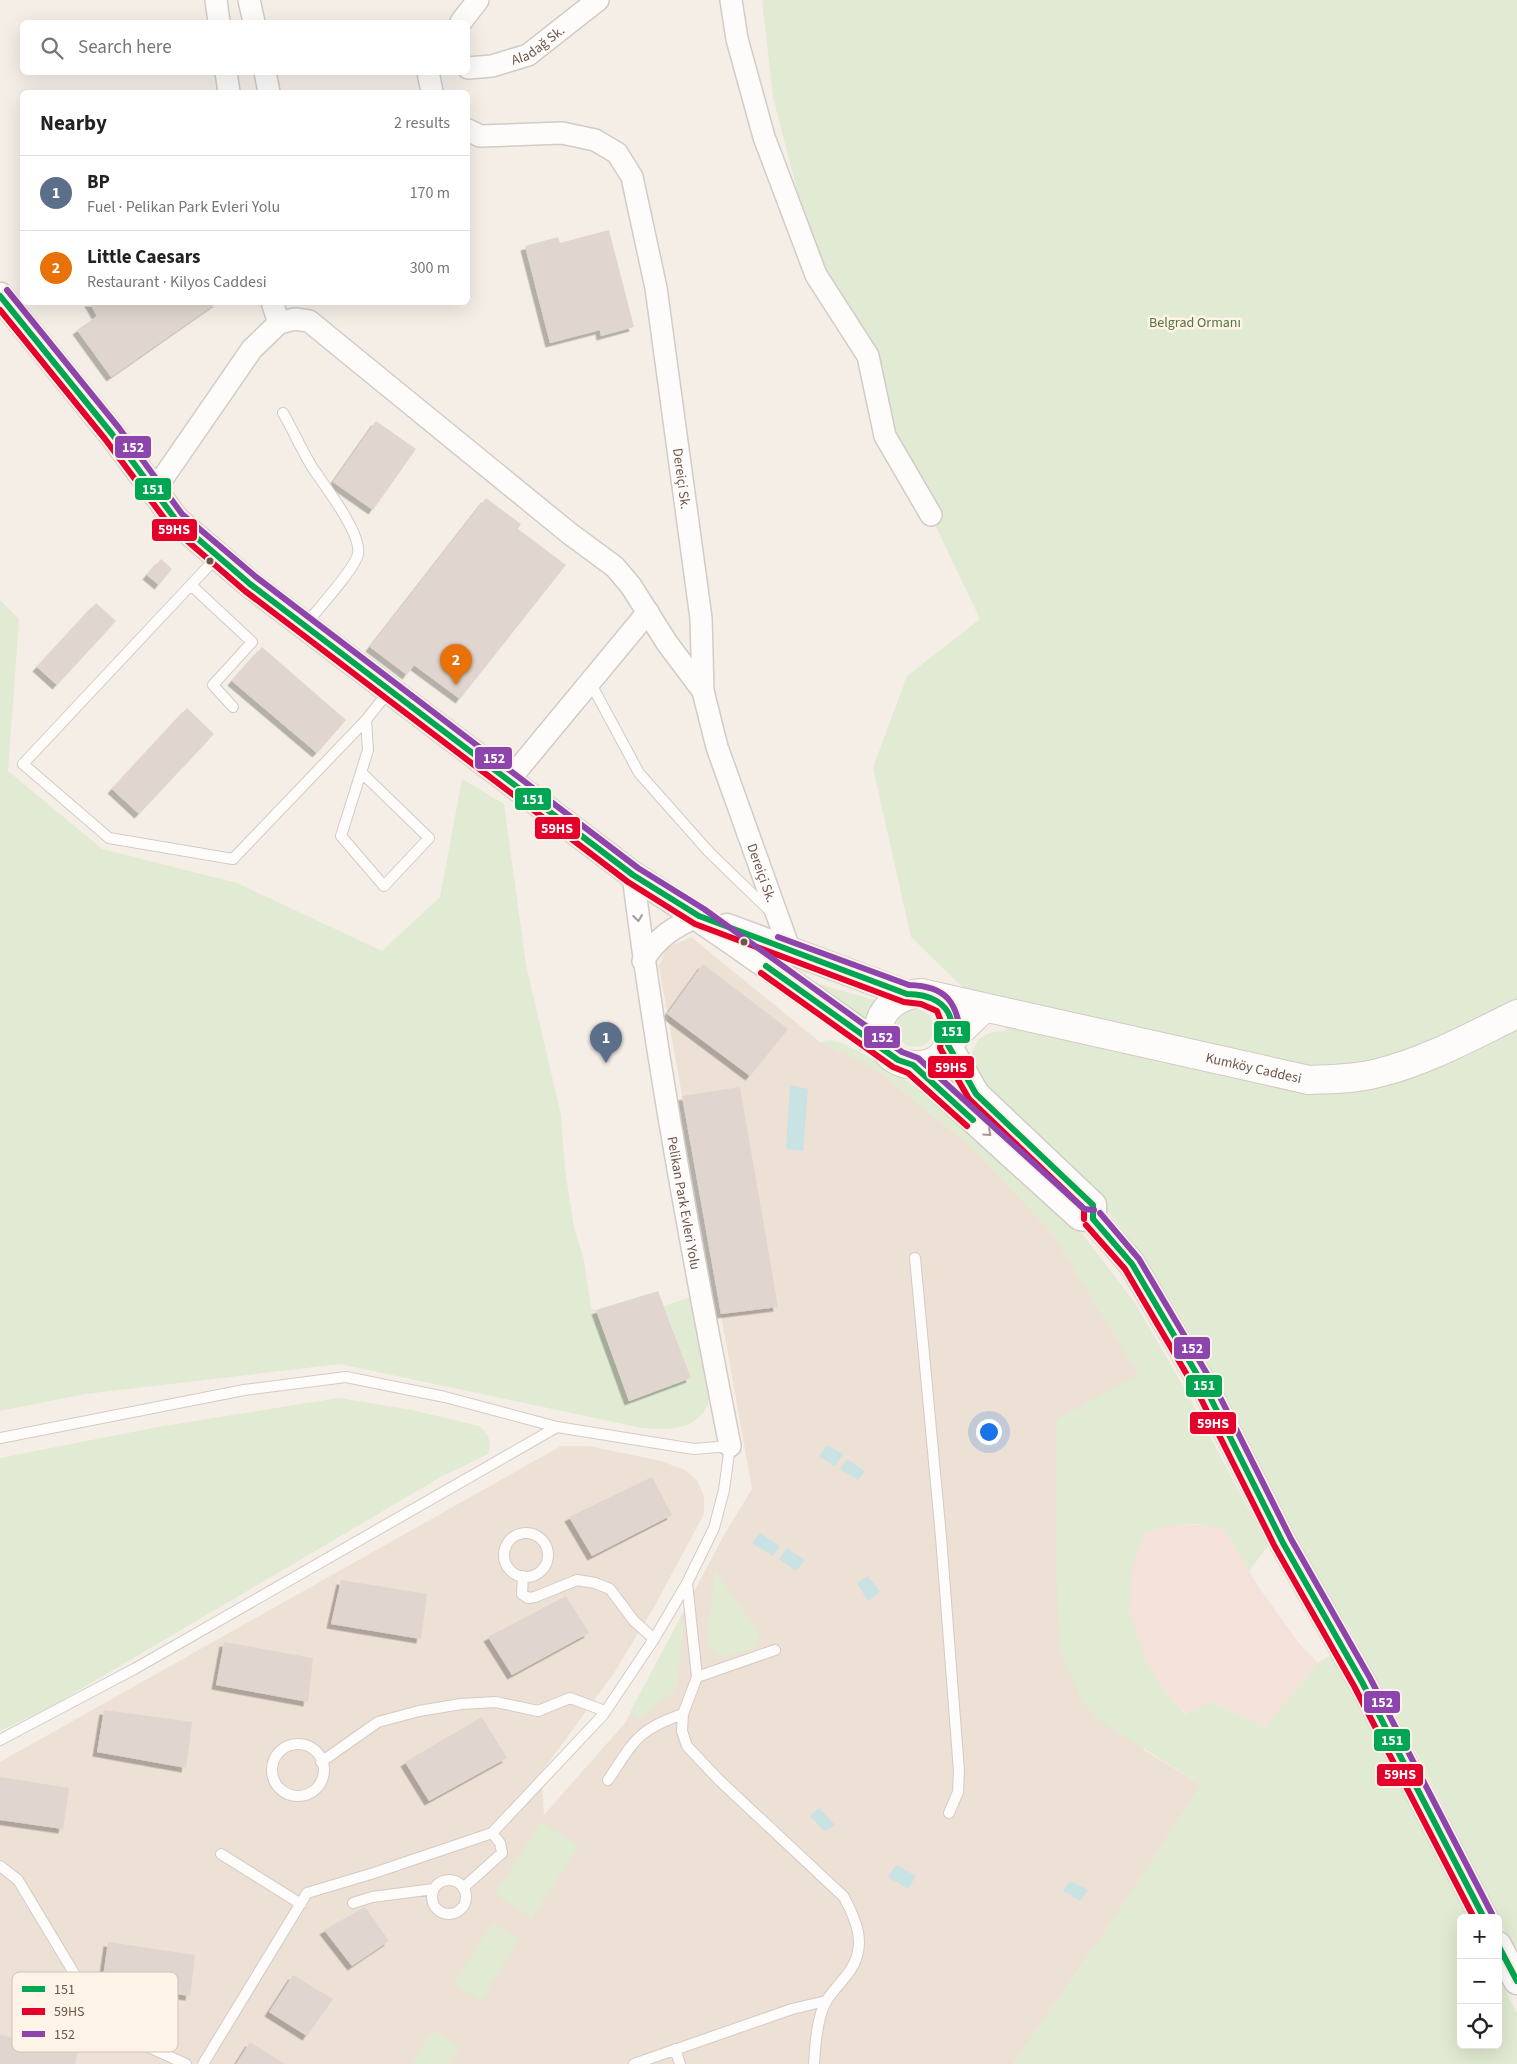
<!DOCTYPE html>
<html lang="en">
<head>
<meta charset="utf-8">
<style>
	body { margin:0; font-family:"Source Sans 3",sans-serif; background:#f2f2f2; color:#222 }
	.controls { position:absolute; right:15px; bottom:15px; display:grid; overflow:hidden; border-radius:8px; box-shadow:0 5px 20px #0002 }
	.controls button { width:45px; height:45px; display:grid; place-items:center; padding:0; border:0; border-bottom:1px solid #e0e0e0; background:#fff; color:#222; font:25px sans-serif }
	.you { position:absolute; left:988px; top:1431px; width:18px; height:18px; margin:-12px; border:4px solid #fff; border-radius:50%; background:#1a73e8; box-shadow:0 0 0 8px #1a73e833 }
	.badge { display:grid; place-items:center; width:32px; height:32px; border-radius:50%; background:#0f766e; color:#fff; font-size:16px; font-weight:700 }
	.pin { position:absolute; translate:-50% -41px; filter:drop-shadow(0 1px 2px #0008) }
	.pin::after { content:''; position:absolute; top:26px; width:18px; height:15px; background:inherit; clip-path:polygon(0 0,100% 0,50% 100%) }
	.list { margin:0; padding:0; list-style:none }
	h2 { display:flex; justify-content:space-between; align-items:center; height:65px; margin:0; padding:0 20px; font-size:21px }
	h2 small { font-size:16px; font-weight:400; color:#767676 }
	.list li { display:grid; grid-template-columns:32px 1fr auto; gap:15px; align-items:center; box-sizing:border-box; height:75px; padding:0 20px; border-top:1px solid #e0e0e0 }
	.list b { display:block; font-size:19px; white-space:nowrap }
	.list p { margin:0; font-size:16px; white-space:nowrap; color:#767676 }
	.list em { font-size:16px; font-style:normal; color:#767676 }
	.icon { flex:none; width:28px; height:28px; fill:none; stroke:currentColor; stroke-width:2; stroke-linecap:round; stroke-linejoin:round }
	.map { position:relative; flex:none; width:1517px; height:2064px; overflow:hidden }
	.search { position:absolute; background:#fff; box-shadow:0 5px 20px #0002; left:20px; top:20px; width:450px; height:55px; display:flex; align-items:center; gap:12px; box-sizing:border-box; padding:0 18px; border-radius:8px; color:#767676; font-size:19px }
	.panel { position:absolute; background:#fff; box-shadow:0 5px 20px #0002; left:20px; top:90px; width:450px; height:215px; border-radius:8px }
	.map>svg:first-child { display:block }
	.residential { fill:#ede0d4 }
	.commercial { fill:#f4e2da }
	.green { fill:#e1ead2 }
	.water { fill:#c9e2e4 }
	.building { fill:#e0d6cf; filter:url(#shadow) }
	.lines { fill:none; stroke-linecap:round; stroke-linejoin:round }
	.service-casing { stroke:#d3cbc5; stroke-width:12 }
	.minor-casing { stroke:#d3cbc5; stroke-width:24 }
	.tertiary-casing { stroke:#d3cbc5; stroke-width:29 }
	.secondary-casing { stroke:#d3cac4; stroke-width:30 }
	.service { stroke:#fdfcfb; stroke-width:10 }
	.minor { stroke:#fdfcfb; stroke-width:21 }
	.tertiary { stroke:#fdfcfb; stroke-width:26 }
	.secondary { stroke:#fdfcfb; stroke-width:28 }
	.bus-1-casing { stroke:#fdf3e7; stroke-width:10 }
	.bus-2-casing { stroke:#fdf3e7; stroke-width:10 }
	.bus-3-casing { stroke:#fdf3e7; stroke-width:10 }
	.bus-1 { stroke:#00a651; stroke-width:6 }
	.bus-2 { stroke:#e4002b; stroke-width:6 }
	.bus-3 { stroke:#8e44ad; stroke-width:6 }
	.oneway { stroke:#a89891 }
	.bus-dot { fill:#6f554a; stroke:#fdf3e7; stroke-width:2 }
	.labels { text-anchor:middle; stroke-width:5; stroke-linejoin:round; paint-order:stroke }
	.street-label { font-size:14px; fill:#6f554a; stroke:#fdf3e7 }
	.park-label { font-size:14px; fill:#547443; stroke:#fdf3e7 }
	.key { fill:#fdf3e7; stroke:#d2c4b8; stroke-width:1 }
	.key-label { font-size:14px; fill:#6f554a }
	.line-badge { stroke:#fdf3e7; stroke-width:2 }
	.badge-label { font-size:14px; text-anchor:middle; font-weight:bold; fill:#fff }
</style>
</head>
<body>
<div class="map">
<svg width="1517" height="2064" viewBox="0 0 1517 2064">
	<defs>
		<filter id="shadow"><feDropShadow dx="-4.5" dy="4.5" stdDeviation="0" flood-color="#0004"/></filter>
	</defs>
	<rect width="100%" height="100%" fill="#f4eee7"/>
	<!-- residential -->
	<path class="residential" d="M691,937l129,105 53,25 94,76 84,88 88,143 5,376 57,35 -79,122 -109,157h-1013v-302l561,-316h28l72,15 24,9 12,10 7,16v18l-51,95 -39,64 -73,100 3,42 81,-92 99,-188 28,-46 -93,-523 8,-18z"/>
	<!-- commercial -->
	<path class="commercial" d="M1167,1524l44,1 13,4 34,57 40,56 20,21 -53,64 -52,-25 -26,12 -25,-26 -19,-34 -14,-43 3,-44 13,-35z"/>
	<!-- green -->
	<path class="green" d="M762,0h755v1957l-92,-188 -78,-145 -37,-48 -78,-164 -52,-97 -35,-56 -41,-53 -117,-111 -16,-30 1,-13 6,-12 11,-7 18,-3 -96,-93 -38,-169 34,-92 73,-57 -158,-332 -49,-190z
		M0,600l19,19 -11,152 94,78 135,34 145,68 58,-54 22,-118 42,25 22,161 35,150 4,55 9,57 10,33 7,49 5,1 33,91 62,-23 -27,-72 27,-9 18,105c-11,29 -41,28 -67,26l-302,-64 -255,30 -85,17z
		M815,983l63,18 -8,24z
		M896 1028a19 19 0 1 1 38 0a19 19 0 1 1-38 0Z
		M829,1040l13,3 41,21 58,42 137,122 57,75 51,88 82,155 -19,25 -25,-42c-26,-8 -53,-6 -79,3l-13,35 -3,44 14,43 19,34 24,26 26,-12 53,25 53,-64 13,-8 27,48 110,215h-7v127h37v-68l19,36v51h-504l109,-157 79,-122 -102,-65 -17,-18 -22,-53 -4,-76v-153l83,-46 -88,-143 -84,-88 -94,-76 -53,-25z
		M339,1398l73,12 67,16c10,9 13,15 9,28l-49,24 -387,228 -52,25v-273l158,-31z
		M715,1570l41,58 4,7 -3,11c-43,18 -55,14 -47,-34 2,-14 3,-28 5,-42z
		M681,1617l3,6 -7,65 -37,31 -10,-7z
		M541,1822l38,24 -47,72 -37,-24z
		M492,1922l27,17 -38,62 -27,-17z
		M433,2030l27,17 -11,17h-37z"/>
	<!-- water -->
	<path class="water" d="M790,1085l18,4 -5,62 -17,-2z
		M827,1445l16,9 -8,12 -16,-10z
		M847,1459l18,12 -7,9 -18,-11z
		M760,1533l20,13 -7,10 -21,-13z
		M787,1548l18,12 -9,11 -17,-12z
		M868,1576l12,16 -12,9 -11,-18z
		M819,1808l16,17 -11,6 -14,-15z
		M896,1865l20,11 -8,13 -20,-12z
		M1070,1881l18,9 -8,11 -17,-10z"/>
	<!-- building -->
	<path class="building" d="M609,230l25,97 -33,9 -1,-6 -50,13 -25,-97 33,-9 2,6z
		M89,302h129l-107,75 -34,-47 20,-14z
		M376,421l40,28 -43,61 -40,-28z
		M486,498l35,26 -3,5 48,36 -106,134 -46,-34 -7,10 -37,-28z
		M161,559l11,10 -13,16 -12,-10z
		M96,603l20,18 -59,64 -20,-18z
		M262,647l84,73 -29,33 -85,-72z
		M187,708l27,26 -75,80 -27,-25z
		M703,964l85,65 -38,47 -83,-62z
		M740,1087l38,220 -57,7 -39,-218z
		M658,1291l33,87 -62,23 -33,-91z
		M652,1477l20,38 -80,41 -23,-39z
		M341,1580l86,14 -6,45 -90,-15z
		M566,1596l23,37 -77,42 -24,-38z
		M224,1642l89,16 -5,44 -92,-17z
		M104,1710l88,12 -6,46 -89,-16z
		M482,1717l25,41 -78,43 -24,-39z
		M0,1777l69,11 -6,41 -63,-9z
		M365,1907l24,34 -37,25 -28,-36z
		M108,1942l87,13 -5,41 -88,-12z
		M293,1975l40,24 -26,37 -38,-24z
		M0,2035l78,15 -3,14h-75z
		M250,2042l35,22h-49z"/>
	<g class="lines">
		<defs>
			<path id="service" d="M283,413c10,17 18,36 29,54 11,17 50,66 46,87 -3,15 -41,56 -53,71
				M217,557l-194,207 86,74 124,21 133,-139
				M191,585l61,57 -39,43 20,22
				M590,682l49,91 70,79 63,61
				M361,772l68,66 -45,48 -43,-50 27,-86 -2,-30 23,-29
				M915,1258l26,279 18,234 -1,21 -9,21
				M0,1438l244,-48 102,-13 99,20 112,30
				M504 1555a22 22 0 1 1 44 0a22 22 0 1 1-44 0Z
				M523,1576l-1,18 6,4 7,-1 42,-17 18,3 15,6 24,32 20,18
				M687,1583l10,94
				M775,1650l-78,27 -14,37 -1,17 5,15 31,33 126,118c12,23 23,47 7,72 -7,11 -17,20 -24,31 -10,15 -12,46 -13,64
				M0,1740l136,-72 421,-241 137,22 36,-3 -6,44 -10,38 -27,55 -33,56 -51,76 -111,118 -118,40 -67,20 -104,171
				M272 1770a26 26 0 1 1 52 0a26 26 0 1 1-52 0Z
				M321,1762l57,-40 41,-11 42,-7 35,-2 42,9 32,-13 35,13
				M608,1780c26,-38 28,-50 75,-66
				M221,1854l80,50
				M0,1866l18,14 89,148 79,36
				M432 1897a17 17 0 1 1 34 0a17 17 0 1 1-34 0Z
				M463,1888l39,-35 -2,-10 -8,-10
				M353,1903l19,-6 62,-8
				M675,2049l5,15
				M634,2064l158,-55 34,-8"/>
			<g id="minor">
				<path d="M216,0l3,22"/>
				<path d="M249,0l5,22"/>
				<path d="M731,0l6,39 27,98 52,138 52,81 17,80 46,79"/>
				<path d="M461,22l17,-22"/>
				<path id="s1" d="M468,68l24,-2 36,-11 70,-55"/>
				<path d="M226,72l3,20"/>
				<path d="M265,72l4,20"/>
				<path d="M428,72l4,20"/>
				<path id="s2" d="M468,130l12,6 82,-3 33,7 22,13 15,24 24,111 45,330 2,73 14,56 73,204"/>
				<path d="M272,302l7,21"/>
				<path d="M154,491l98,-142 27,-26 16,-4 14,2 260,212 46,34 16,19 36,57 36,48"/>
				<path d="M509,780l139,-168"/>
				<path id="s3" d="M633,875c24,191 60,382 97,571"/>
				<path d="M643,961c13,-23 32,-35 56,-45"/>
			</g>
			<path id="tertiary" d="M0,296l112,138 64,86 74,64 383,291c86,54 168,116 252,174
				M727,927l180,67
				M948,1045l28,49 117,111v6
				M913,1065l167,152 13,2
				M1093,1219l39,45 76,129 75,150 79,139 122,236
				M1498,1945l19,36"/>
			<g id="secondary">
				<path id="s4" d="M984,1008c-11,11 -23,21 -33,33 -4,5 -6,12 -11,16 -15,13 -45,10 -55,-8 -18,-29 7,-54 36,-56l388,87c23,-1 47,-1 69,-7 49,-12 94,-37 139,-59"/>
			</g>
		</defs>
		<!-- service casing -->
		<use href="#service" class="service-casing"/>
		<!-- minor casing -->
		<use href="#minor" class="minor-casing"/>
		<!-- tertiary casing -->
		<use href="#tertiary" class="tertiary-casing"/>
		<!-- secondary casing -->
		<use href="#secondary" class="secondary-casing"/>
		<!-- service -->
		<use href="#service" class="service"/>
		<!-- minor -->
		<use href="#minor" class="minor"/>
		<!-- tertiary -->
		<use href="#tertiary" class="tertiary"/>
		<!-- secondary -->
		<use href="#secondary" class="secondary"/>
		<defs>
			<path id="bus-1" d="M0,296l112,138 64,86 74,64 383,291 66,41 208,78c21,0 43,8 45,32 1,7 0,13 -4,19l28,49 117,111v14
				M766,966l132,94 15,5 60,55
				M1093,1219l39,45 76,129 75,150 79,139 122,236
				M1498,1945l19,36"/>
			<path id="bus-2" d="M0,310l105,129 65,87 75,65 383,291 67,42 209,78 17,2 16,7 6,16 -3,21 29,51 115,110v10
				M761,973l132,94 15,6 59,53
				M1086,1225l39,44 75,128 75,150 79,139 120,232"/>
			<path id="bus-3" d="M7,290l112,138 63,86 74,63 382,291 66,41 198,143 16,6 166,151 10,1
				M778,937l131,48c38,1 49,18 52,54
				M1100,1213l39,46 77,130 75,150 79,139 122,236"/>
		</defs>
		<!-- bus-1 casing -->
		<use href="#bus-1" class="bus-1-casing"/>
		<!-- bus-2 casing -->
		<use href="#bus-2" class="bus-2-casing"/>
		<!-- bus-3 casing -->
		<use href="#bus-3" class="bus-3-casing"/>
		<!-- bus-1 -->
		<use href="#bus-1" class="bus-1"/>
		<!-- bus-2 -->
		<use href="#bus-2" class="bus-2"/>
		<!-- bus-3 -->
		<use href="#bus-3" class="bus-3"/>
	</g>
	<!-- one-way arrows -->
	<defs><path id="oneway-chevron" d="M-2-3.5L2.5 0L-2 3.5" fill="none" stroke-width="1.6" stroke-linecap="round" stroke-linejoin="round" transform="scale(1.25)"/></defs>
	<g class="oneway">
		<use href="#oneway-chevron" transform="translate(638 918) rotate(83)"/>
		<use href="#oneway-chevron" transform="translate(988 1133) rotate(42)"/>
	</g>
	<!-- markers -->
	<g class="bus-dot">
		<circle cx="210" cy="561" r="4.5"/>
		<circle cx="744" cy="942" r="4.5"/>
	</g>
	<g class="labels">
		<!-- street labels -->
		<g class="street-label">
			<text dy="5" stroke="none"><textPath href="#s1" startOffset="75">Aladağ Sk.</textPath></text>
			<text dy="5" stroke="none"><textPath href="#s2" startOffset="489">Dereiçi Sk.</textPath></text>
			<text dy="5" stroke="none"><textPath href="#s2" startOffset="894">Dereiçi Sk.</textPath></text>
			<text dy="5" stroke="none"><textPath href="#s4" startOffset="551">Kumköy Caddesi</textPath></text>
			<text dy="5" stroke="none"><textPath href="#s3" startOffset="332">Pelikan Park Evleri Yolu</textPath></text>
		</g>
		<!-- park labels -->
		<g class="park-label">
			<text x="1195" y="327">Belgrad Ormanı</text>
		</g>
	</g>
	<!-- legend -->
	<rect x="12" y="1972" width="166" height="80" rx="8" class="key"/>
	<rect x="22" y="1986" width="23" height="6" fill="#00a651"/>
	<rect x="22" y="2008" width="23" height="7" fill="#e4002b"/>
	<rect x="22" y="2031" width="23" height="6" fill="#8e44ad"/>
	<g class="key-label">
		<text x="54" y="1994">151</text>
		<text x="54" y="2016">59HS</text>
		<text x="54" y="2039">152</text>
	</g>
	<g class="line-badge">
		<rect x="114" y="435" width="38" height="24" rx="5" fill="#8e44ad"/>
		<rect x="134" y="477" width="38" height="24" rx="5" fill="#00a651"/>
		<rect x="151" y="518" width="47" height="24" rx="5" fill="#e4002b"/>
		<rect x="474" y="746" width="39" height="24" rx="5" fill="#8e44ad"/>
		<rect x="514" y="787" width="38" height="24" rx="5" fill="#00a651"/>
		<rect x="534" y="816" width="47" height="24" rx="5" fill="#e4002b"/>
		<rect x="933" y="1020" width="38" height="24" rx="5" fill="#00a651"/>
		<rect x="863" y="1025" width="38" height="24" rx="5" fill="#8e44ad"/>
		<rect x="927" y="1055" width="48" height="24" rx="5" fill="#e4002b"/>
		<rect x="1173" y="1336" width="38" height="24" rx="5" fill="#8e44ad"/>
		<rect x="1185" y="1374" width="38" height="24" rx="5" fill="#00a651"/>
		<rect x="1189" y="1411" width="48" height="24" rx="5" fill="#e4002b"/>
		<rect x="1363" y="1690" width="38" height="24" rx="5" fill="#8e44ad"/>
		<rect x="1373" y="1728" width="38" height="24" rx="5" fill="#00a651"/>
		<rect x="1376" y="1763" width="48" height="24" rx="5" fill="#e4002b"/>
	</g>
	<g class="badge-label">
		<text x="133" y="452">152</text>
		<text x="153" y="494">151</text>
		<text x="174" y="534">59HS</text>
		<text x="494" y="763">152</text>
		<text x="533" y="804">151</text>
		<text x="557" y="833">59HS</text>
		<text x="952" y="1036">151</text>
		<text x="882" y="1042">152</text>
		<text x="951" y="1072">59HS</text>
		<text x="1192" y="1353">152</text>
		<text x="1204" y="1390">151</text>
		<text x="1213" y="1428">59HS</text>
		<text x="1382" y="1707">152</text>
		<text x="1392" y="1745">151</text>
		<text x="1400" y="1779">59HS</text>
	</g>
</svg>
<div class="controls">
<button>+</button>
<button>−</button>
<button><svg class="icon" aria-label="locate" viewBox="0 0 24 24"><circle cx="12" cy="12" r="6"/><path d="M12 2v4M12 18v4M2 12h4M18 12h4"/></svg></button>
</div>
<div class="you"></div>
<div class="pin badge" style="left:606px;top:1063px;background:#5c6f8a">1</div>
<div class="pin badge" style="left:456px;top:685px;background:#e8710a">2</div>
<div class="search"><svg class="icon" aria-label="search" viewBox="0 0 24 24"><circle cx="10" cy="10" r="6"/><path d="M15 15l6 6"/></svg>Search here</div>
<section class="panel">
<h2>Nearby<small>2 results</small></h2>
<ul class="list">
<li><span class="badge" style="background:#5c6f8a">1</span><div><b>BP</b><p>Fuel · Pelikan Park Evleri Yolu</p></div><em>170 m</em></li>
<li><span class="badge" style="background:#e8710a">2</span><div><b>Little Caesars</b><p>Restaurant · Kilyos Caddesi</p></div><em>300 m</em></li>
</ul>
</section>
</div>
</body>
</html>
